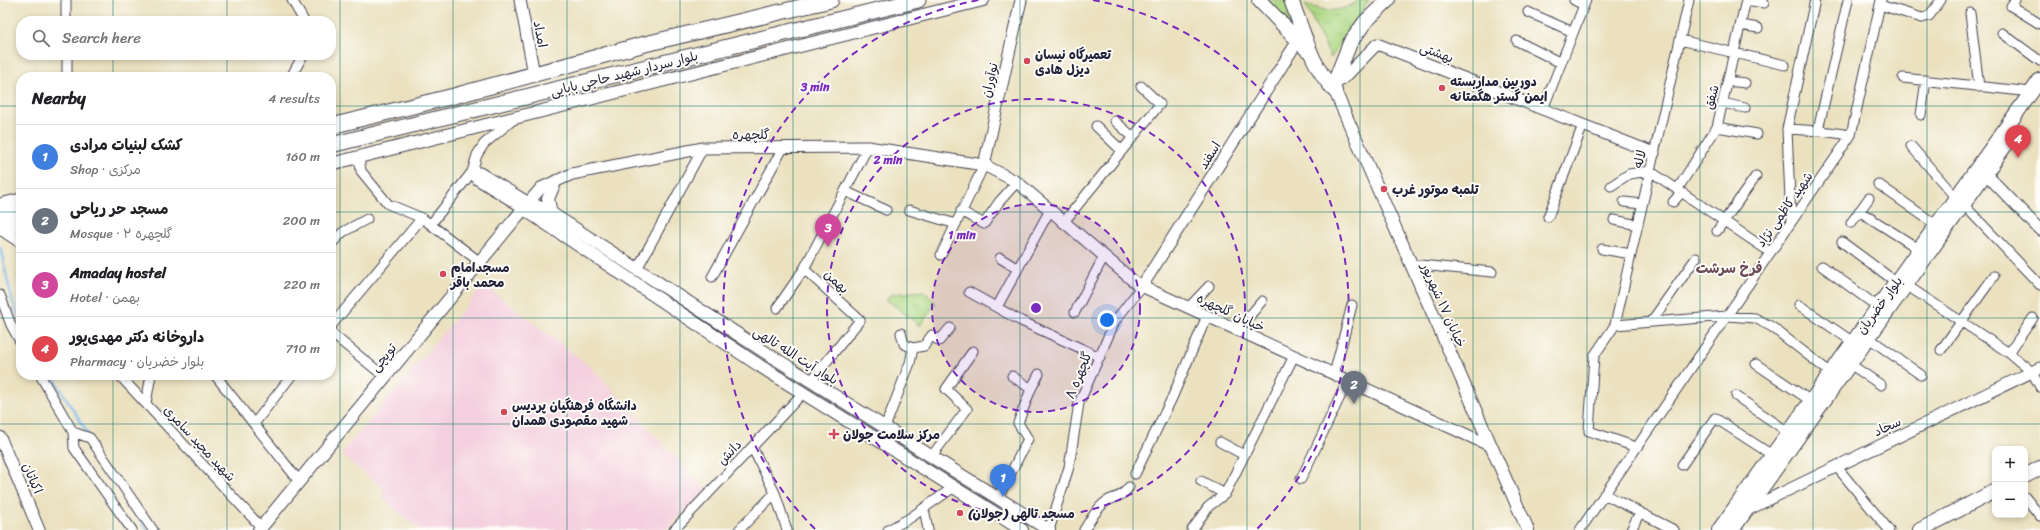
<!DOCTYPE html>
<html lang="en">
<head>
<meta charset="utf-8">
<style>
	body { margin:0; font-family:Sriracha,"Playpen Sans Arabic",sans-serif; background:#f6f6f6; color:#202124 }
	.controls { position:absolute; right:12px; bottom:12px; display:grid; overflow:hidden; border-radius:8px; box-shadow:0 2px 6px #0003 }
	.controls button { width:36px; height:36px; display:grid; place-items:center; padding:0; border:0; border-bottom:1px solid #e0e0e0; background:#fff; color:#202124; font:20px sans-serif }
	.you { position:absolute; left:1107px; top:320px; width:14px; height:14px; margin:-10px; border:3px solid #fff; border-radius:50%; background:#1a73e8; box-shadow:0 0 0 6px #1a73e833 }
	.badge { display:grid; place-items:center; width:26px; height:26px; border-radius:50%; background:#ea580c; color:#fff; font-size:13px; font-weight:700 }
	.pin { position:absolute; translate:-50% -33px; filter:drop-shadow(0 1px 2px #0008) }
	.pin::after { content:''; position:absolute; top:21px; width:14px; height:12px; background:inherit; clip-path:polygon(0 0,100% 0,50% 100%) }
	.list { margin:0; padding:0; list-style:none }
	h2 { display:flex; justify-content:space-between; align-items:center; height:52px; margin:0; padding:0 16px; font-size:17px }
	h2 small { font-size:13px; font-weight:400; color:#757577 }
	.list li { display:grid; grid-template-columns:26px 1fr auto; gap:12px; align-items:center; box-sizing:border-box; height:64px; padding:0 16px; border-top:1px solid #e0e0e0 }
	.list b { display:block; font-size:15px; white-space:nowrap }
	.list p { margin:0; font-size:13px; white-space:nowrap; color:#757577 }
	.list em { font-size:13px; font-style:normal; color:#757577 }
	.icon { flex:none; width:22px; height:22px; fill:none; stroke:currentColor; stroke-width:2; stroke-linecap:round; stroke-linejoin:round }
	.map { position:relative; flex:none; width:2040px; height:530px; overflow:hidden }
	.search { position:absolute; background:#fff; box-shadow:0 2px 6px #0003; left:16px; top:16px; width:320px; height:44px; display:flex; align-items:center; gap:10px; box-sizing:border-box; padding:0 14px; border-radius:16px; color:#757577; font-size:15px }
	.panel { position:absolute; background:#fff; box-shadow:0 2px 6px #0003; left:16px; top:72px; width:320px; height:308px; border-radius:16px }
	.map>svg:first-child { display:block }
	.built { fill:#f4cfde }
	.grass { fill:url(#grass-tufts); stroke:#687d60 }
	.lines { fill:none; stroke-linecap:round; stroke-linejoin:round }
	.stream { stroke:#73b6e8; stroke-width:2.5 }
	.minor-casing { stroke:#403f4f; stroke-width:11 }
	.tertiary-casing { stroke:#403f4f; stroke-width:13 }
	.secondary-casing { stroke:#403f4f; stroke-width:14 }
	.primary-casing { stroke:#403f4f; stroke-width:16 }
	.trunk-casing { stroke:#403f4f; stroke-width:17 }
	.minor { stroke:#fff; stroke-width:9 }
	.tertiary { stroke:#fff; stroke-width:11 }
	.secondary { stroke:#fff; stroke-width:12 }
	.primary { stroke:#fff; stroke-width:14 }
	.trunk { stroke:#fff; stroke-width:15 }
	.grid { fill:none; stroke:#0f766e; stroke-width:1; stroke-opacity:0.55 }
	.ring { fill:none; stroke:#7b2cbf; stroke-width:2; stroke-dasharray:7 5 }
	.poi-dot { fill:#d1495b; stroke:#fdfcf7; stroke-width:1.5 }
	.labels { text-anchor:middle; stroke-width:4; stroke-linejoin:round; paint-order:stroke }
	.street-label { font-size:13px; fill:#22223b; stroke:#fdfcf7 }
	.poi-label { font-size:13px; font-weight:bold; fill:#22223b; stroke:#fdfcf7; text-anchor:start }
	.neighbourhood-label { font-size:14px; font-weight:bold; fill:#694b58; stroke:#fdfcf7 }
	.centre { fill:#7b2cbf; stroke:#fdfcf7; stroke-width:2 }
	.ring-label { font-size:12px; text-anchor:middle; font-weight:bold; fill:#7b2cbf; stroke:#fdfcf7; stroke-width:4; stroke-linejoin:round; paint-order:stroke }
</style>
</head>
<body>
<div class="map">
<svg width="2040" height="530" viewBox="0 0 2040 530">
	<defs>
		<pattern id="grass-tufts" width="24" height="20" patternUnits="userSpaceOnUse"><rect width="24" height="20" fill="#add884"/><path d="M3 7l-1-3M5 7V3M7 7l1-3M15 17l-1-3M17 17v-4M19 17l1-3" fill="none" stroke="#95b973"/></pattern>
	</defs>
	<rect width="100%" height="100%" fill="#fdfcf7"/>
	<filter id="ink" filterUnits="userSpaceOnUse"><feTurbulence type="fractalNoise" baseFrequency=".025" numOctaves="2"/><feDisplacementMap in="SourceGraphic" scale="8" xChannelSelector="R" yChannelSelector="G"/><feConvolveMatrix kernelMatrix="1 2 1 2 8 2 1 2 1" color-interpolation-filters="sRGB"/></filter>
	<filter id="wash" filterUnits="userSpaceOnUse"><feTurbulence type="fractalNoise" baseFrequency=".012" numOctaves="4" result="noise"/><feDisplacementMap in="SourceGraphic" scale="16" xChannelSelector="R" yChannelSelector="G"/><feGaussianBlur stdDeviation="0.9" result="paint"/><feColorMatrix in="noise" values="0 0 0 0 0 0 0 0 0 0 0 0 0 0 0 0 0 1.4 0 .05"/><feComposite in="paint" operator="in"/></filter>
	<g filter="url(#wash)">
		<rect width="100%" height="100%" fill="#ebe1bf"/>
		<!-- built -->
		<path class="built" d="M484,285l109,84 113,121 -40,40h-246l-39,-33 5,-6 -45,-37z"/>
		<!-- grass -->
		<path class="grass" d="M1262,0h29l19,43z
			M1359,0h10l-38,58 -26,-54c21,8 34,10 54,-4z
			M924,291l12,12 -16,23 -34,-27 6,-5z"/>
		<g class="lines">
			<!-- stream -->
			<path class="stream" d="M0,247l12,53 9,22
				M52,375l36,59
				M141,520l6,10"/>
		</g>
	</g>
	<g filter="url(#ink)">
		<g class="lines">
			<defs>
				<path id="minor" d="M66,0v21
					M292,0l12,21
					M1574,0l10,5
					M1746,0l18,3
					M2015,0l-4,6 29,18
					M1880,5l42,13 7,-2 12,-16
					M1528,12l45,20
					M1970,13l9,74
					M1741,25l17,3
					M2002,33l38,28
					M1680,40l105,25
					M1517,41l44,22
					M67,55v22
					M291,77l12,-22
					M1903,78l128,14
					M1728,81l17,2
					M1723,103l22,5
					M1543,109l43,-109
					M1921,115l5,-35
					M1115,121l18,16
					M1096,126l26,25
					M1717,127l40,7
					M1787,129l34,2 30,4
					M1818,130l30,-130
					M1911,146l45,52
					M359,157l2,14 27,33 34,14 58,44
					M472,172h8l49,30
					M472,172l5,8 47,29
					M1878,184l58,41
					M1611,186l18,-12 21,-3 120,81
					M1677,190l40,-63 29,-127
					M845,191l41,19
					M1624,202l18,2
					M1673,202l8,-9
					M1963,204l77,81
					M909,210l47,14
					M961,211l23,13 15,-22 18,-20
					M1859,211l60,38
					M1548,217l35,-92
					M1614,220l24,5
					M1791,222l-4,-93 28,-129
					M1063,223l97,-119 -19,-18
					M1851,223l18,-25
					M431,224l41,-52 5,-17 7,-11 30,-25
					M1717,231l39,-55
					M1842,242l54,40
					M331,244l12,-12 24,-13
					M1602,249l29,5
					M941,255l43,-90
					M1000,258l18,11
					M1410,264l82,8
					M1822,266l56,41
					M637,269l66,-121
					M804,269l56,51 -49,61
					M712,277l71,-129
					M1906,285l103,68 23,19 8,15
					M969,292l52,29 79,36
					M0,295l11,30 10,18
					M1799,305l54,37
					M997,307l53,-97
					M1189,307l20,-21
					M777,308l27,-39 64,-122
					M1075,312l29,-56
					M1651,322l45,-64
					M1615,325l112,-9 28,2 17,9 59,46
					M331,326l91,-108
					M1238,330l24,-29
					M331,333l54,44
					M1869,338l52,37
					M913,348l11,-2 8,-11 7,6 11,-13
					M1941,350l53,-74
					M2009,353l24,-35
					M1756,364l55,37
					M1850,364l31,21
					M1334,374l18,-69
					M40,375l33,57 1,16 58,82
					M119,375l142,152
					M215,375l84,106
					M1031,389l8,-15
					M1736,396l52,36
					M146,403l5,-28
					M254,424l38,-49
					M885,427l25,-64 3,-15 -9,-4 -3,-11
					M73,432l17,6 63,92
					M1220,442l24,13
					M752,447l23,46 12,37
					M1636,447l-47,-16 5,-75 21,-31 74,-325
					M931,457l36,-48 -21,-20 27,-38
					M1682,465l33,-47 57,37
					M1836,466l53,64
					M1135,474l37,-76 35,-82
					M1301,479l47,-99
					M1201,481l24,13
					M1604,494l70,36
					M2025,497l15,19
					M998,498l30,-59 -10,-16 13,-34 -19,-13
					M924,508l4,22
					M674,530l129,-137
					M739,530l36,-37
					M888,530l22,-12 44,-31
					M1049,530l20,-63 10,-64 36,-82 27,-35
					M1084,530c5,-8 10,-17 17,-24 10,-11 18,-5 28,-19
					M1192,530l16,-23 17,-13 69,-138
					M1580,530l271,-395 30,-135
					M1631,530l9,-18"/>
				<path id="tertiary" d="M520,0l14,74
					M1333,86l14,-11 30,-31 277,109
					M984,165l37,-165
					M1985,173l55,57
					M529,202l12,-14 31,-14 131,-26 165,-1 116,18 33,17 120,102 354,162
					M1142,286l157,-247
					M0,437l39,93
					M1747,510l293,-142"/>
				<path id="secondary" d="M1335,91l193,439
					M331,164l652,-164
					M524,209l236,157 262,164
					M551,213l-3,-14 7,-17
					M0,228l21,14
					M259,530l270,-328 22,11 217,141 281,176"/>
				<path id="primary" d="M1259,0l48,50
					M1291,0c12,30 21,68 44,91
					M1333,86l17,-43 15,-21 23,-22
					M0,215l21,-5
					M2025,476l15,-8
					M1719,530l321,-450
					M1732,530l272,-383
					M1920,530l75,-39"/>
				<path id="trunk" d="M331,126l123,-30 191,-52 186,-44
					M331,145l587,-145
					M0,206l21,-5
					M0,228l21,-5"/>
			</defs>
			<!-- minor casing -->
			<use href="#minor" class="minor-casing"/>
			<!-- tertiary casing -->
			<use href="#tertiary" class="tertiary-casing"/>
			<!-- secondary casing -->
			<use href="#secondary" class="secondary-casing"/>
			<!-- primary casing -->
			<use href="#primary" class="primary-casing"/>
			<!-- trunk casing -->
			<use href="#trunk" class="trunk-casing"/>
			<!-- minor -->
			<use href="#minor" class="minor"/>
			<!-- tertiary -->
			<use href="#tertiary" class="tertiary"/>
			<!-- secondary -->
			<use href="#secondary" class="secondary"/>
			<!-- primary -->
			<use href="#primary" class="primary"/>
			<!-- trunk -->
			<use href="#trunk" class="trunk"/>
		</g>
	</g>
	<!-- grid -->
	<path class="grid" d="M113,0v21M227,0v21M340,0v530M453,0v530M567,0v530M680,0v530M793,0v530M907,0v530M1020,0v530M1133,0v530M1247,0v530M1360,0v530M1473,0v530M1587,0v530M1700,0v530M1813,0v530M1927,0v530M113,55v22M227,55v22M0,106h21M331,106h1709M0,212h21M331,212h1709M0,318h21M331,318h1709M113,375v155M227,375v155M0,424h2040"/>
	<!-- distance rings -->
	<circle cx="1036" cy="308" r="104" fill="#7b2cbf" fill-opacity=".12"/>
	<g class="ring">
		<circle cx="1036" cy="308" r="104"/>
		<circle cx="1036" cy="308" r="209"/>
		<path d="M815 529A313 313 0 0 1 979 0M1093 0A313 313 0 0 1 1257 529"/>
	</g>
	<!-- markers -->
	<g class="poi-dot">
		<circle cx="1027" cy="61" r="4"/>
		<circle cx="1442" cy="88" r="4"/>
		<circle cx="1384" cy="189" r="4"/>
		<circle cx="443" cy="274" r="4"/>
		<circle cx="504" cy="412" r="4"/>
		<path d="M832 428h4v4h4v4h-4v4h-4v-4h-4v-4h4z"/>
		<circle cx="960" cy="513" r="4"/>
	</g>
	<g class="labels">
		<!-- street labels -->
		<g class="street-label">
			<text transform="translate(541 34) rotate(79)" y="5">امداد</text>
			<text transform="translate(1437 52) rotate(21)" y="5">بهشتی</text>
			<text transform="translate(624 73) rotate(-14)" y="5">بلوار سردار شهید حاجی بابایی</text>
			<text transform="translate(989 80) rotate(-77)" y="5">نوآوران</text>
			<text transform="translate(1711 97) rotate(-76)" y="5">شفق</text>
			<text x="751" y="139">گلچهره</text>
			<text transform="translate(1209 155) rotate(-58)" y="5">اسفند</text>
			<text transform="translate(1639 159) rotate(-77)" y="5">لاله</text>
			<text transform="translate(1784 209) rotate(-55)" y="5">شهید کاظمی نژاد</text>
			<text transform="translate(837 281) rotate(43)" y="5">بهمن</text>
			<text transform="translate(1444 305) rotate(66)" y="5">خیابان ۱۷ شهریور</text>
			<text transform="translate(1879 305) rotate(-54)" y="5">بلوار خضریان</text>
			<text transform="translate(1231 312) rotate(25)" y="5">خیابان گلچهره</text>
			<text transform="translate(796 355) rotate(32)" y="5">بلوار آیت الله تالهی</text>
			<text transform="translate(383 357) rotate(-50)" y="5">توپچی</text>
			<text transform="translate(1078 375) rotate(-68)" y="5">گلچهره ۸</text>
			<text transform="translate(1887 426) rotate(-25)" y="5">سجاد</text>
			<text transform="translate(200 443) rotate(47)" y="5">شهید مجید سامری</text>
			<text transform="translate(729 452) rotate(-47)" y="5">دانش</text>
			<text transform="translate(33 478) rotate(67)" y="5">اکباتان</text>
		</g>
		<!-- poi labels -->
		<g class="poi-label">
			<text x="1035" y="59">تعمیرگاه نیسان<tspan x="1035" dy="15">دیزل هادی</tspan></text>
			<text x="1450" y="86">دوربین مداربسته<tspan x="1450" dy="15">ایمن گستر هگمتانه</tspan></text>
			<text x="1392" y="194">تلمبه موتور غرب</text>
			<text x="451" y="272">مسجدامام<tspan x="451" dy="15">محمد باقر</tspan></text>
			<text x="512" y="410">دانشگاه فرهنگیان پردیس<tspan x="512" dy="15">شهید مقصودی همدان</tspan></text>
			<text x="843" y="439">مرکز سلامت جولان</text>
			<text x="968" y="518">مسجد تالهی (جولان)</text>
		</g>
		<!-- neighbourhood labels -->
		<g class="neighbourhood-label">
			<text x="1729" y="273">فرخ سرشت</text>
		</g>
	</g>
	<circle cx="1036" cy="308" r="6" class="centre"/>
	<g class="ring-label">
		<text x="815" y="91">3 min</text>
		<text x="888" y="164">2 min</text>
		<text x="962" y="239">1 min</text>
	</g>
</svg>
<div class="controls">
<button>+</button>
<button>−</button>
</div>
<div class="you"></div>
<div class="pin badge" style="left:1003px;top:497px;background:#3f7fe0">1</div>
<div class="pin badge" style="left:1354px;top:404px;background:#6b7280">2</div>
<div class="pin badge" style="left:828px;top:247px;background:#d1479c">3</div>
<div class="pin badge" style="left:2018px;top:158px;background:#e0444e">4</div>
<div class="search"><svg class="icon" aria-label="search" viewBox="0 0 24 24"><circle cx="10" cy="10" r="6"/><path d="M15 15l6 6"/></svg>Search here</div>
<section class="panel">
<h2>Nearby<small>4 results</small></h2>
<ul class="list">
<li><span class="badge" style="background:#3f7fe0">1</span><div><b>کشک لبنیات مرادی</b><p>Shop · مرکزی</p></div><em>160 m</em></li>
<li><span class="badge" style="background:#6b7280">2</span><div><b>مسجد حر ریاحی</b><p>Mosque · گلچهره ۲</p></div><em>200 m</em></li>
<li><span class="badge" style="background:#d1479c">3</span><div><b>Amaday hostel</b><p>Hotel · بهمن</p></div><em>220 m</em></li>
<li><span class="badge" style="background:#e0444e">4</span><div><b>داروخانه دکتر مهدی‌پور</b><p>Pharmacy · بلوار خضریان</p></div><em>710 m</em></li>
</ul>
</section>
</div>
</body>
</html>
